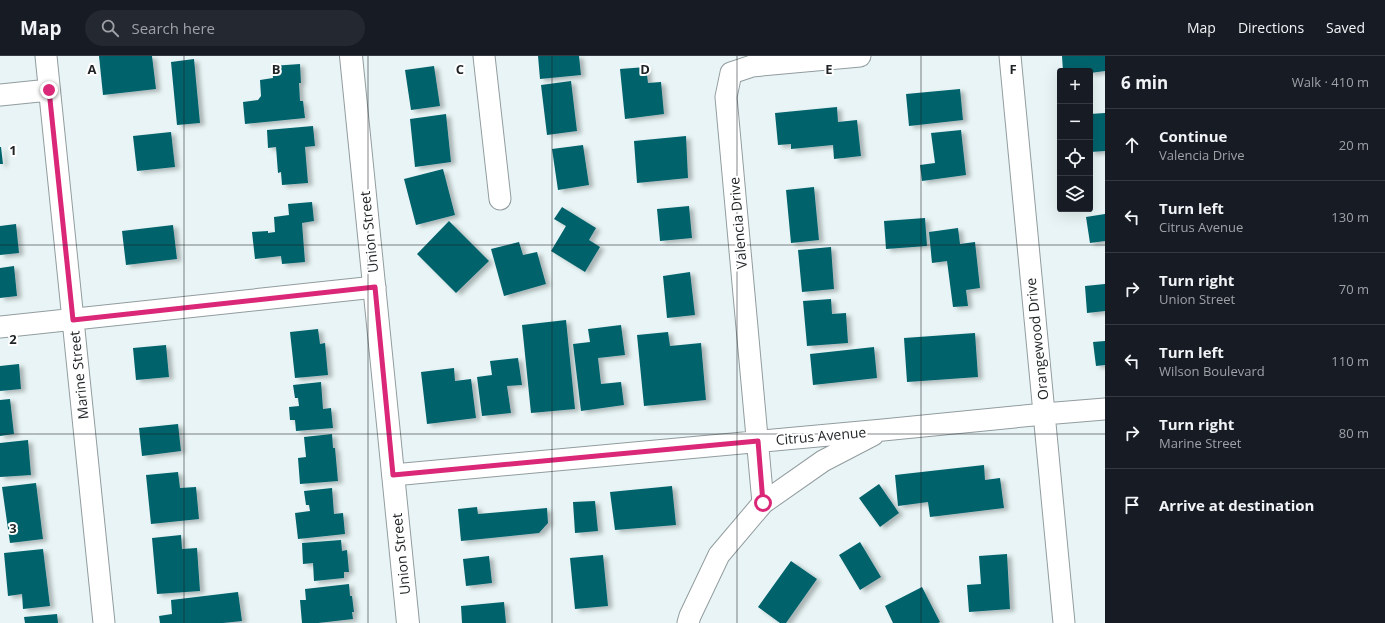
<!DOCTYPE html>
<html lang="en">
<head>
<meta charset="utf-8">
<style>
	body { margin:0; font-family:"Open Sans",sans-serif; background:#242831; color:#f1f3f6 }
	.controls { position:absolute; right:12px; top:12px; display:grid; overflow:hidden; border-radius:4px; box-shadow:0 4px 16px #0002 }
	.controls button { width:36px; height:36px; display:grid; place-items:center; padding:0; border:0; border-bottom:1px solid #363941; background:#171b24; color:#f1f3f6; font:20px sans-serif }
	.stop { position:absolute; width:12px; height:12px; margin:-9px; border:3px solid #db2777; border-radius:50%; background:#fff }
	.stop.end { background:#db2777; border-color:#fff; box-shadow:0 1px 4px #0008 }
	.list { margin:0; padding:0; list-style:none }
	h2 { display:flex; justify-content:space-between; align-items:center; height:52px; margin:0; padding:0 16px; font-size:17px }
	h2 small { font-size:13px; font-weight:400; color:#9ea1a6 }
	.list li { display:grid; grid-template-columns:26px 1fr auto; gap:12px; align-items:center; box-sizing:border-box; height:72px; padding:0 16px; border-top:1px solid #363941 }
	.list b { display:block; font-size:15px; white-space:nowrap }
	.list p { margin:0; font-size:13px; white-space:nowrap; color:#9ea1a6 }
	.list em { font-size:13px; font-style:normal; color:#9ea1a6 }
	.icon { flex:none; width:22px; height:22px; fill:none; stroke:currentColor; stroke-width:2; stroke-linecap:round; stroke-linejoin:round }
	.map { position:relative; flex:none; width:1105px; height:567px; overflow:hidden }
	header { display:flex; align-items:center; gap:24px; box-sizing:border-box; height:56px; padding:0 20px; background:#171b24; border-bottom:1px solid #363941 }
	header strong { font-size:19px }
	nav { display:flex; gap:22px; margin-inline-start:auto; font-size:14px }
	.search { width:280px; height:36px; background:#242831; display:flex; align-items:center; gap:10px; box-sizing:border-box; padding:0 14px; border-radius:22px; color:#9ea1a6; font-size:15px }
	main { display:flex }
	aside { flex:1; background:#171b24 }
	.map>svg:first-child { display:block }
	.building { fill:#04636c; filter:url(#shadow) }
	.lines { fill:none; stroke-linecap:round; stroke-linejoin:round }
	.minor-casing { stroke:#929c9e; stroke-width:23 }
	.tertiary-casing { stroke:#929c9e; stroke-width:24 }
	.minor { stroke:#fff; stroke-width:21 }
	.tertiary { stroke:#fff; stroke-width:22 }
	.route { stroke:#db2777; stroke-width:5 }
	.grid { fill:none; stroke:#1f2324; stroke-width:1; stroke-opacity:0.55 }
	.labels { text-anchor:middle; stroke-width:4; stroke-linejoin:round; paint-order:stroke }
	.street-label { font-size:14px; fill:#1f2324; stroke:#fff }
	.grid-label { font-size:13px; text-anchor:middle; font-weight:bold; fill:#1f2324; stroke:#fff; stroke-width:4; stroke-linejoin:round; paint-order:stroke }
</style>
</head>
<body>
<header>
<strong>Map</strong>
<div class="search"><svg class="icon" aria-label="search" viewBox="0 0 24 24"><circle cx="10" cy="10" r="6"/><path d="M15 15l6 6"/></svg>Search here</div>
<nav><a>Map</a><a>Directions</a><a>Saved</a></nav>
</header>
<main>
<div class="map">
<svg width="1105" height="567" viewBox="0 0 1105 567">
	<defs>
		<filter id="shadow"><feDropShadow dx="4.5" dy="2.5" stdDeviation="2" flood-color="#0004"/></filter>
	</defs>
	<rect width="100%" height="100%" fill="#e8f4f5"/>
	<!-- building -->
	<path class="building" d="M99,0h53l4,33 -53,6z
		M538,0h41l2,19 -41,4z
		M1062,0h43v15l-15,2v-2h-27z
		M194,3l6,64 -23,2 -6,-63z
		M300,8l1,19h-2l1,18h3l2,17 -60,6 -2,-22 15,-2 3,-4 -1,-16 13,-2 -1,-12z
		M434,10l6,40 -29,4 -6,-40z
		M646,11l2,16 13,-1 3,32 -39,5 -5,-50z
		M571,25l6,50 -30,4 -6,-50z
		M960,33l3,31 -54,6 -3,-32z
		M837,51l1,15 19,-2 4,36 -27,3 -1,-14 -42,4v-5l-13,1 -3,-32z
		M1105,57v38l-15,1v-38z
		M446,58l5,48 -36,5 -5,-48z
		M313,70l2,20 -10,1 3,36 -26,2 -1,-13 -3,1 -2,-26 -8,1 -1,-18z
		M961,74l5,45 -44,6 -2,-16 15,-2 -4,-30z
		M171,76l4,35 -38,4 -4,-35z
		M686,80l2,42 -51,5 -3,-42z
		M583,89l6,40 -31,5 -6,-41z
		M0,91h1l2,17h-3z
		M443,113l12,46 -39,10 -12,-46z
		M814,131l5,53 -28,3 -5,-53z
		M312,146l2,19 -12,2 3,39 -23,2 -1,-8 -26,3 -3,-27 16,-1v2l7,-1 -1,-15 15,-2 -1,-11z
		M689,150l3,32 -32,3 -3,-32z
		M562,151l34,21 -7,12 11,7 -15,25 -34,-21 15,-25 -12,-7z
		M1105,158v27l-15,2 -4,-26z
		M925,162l2,28 -41,3 -2,-28z
		M449,165l40,40 -33,32 -39,-39z
		M16,168l3,29 -19,2v-29z
		M173,169l4,34 -51,6 -4,-34z
		M958,172l2,16 15,-2 5,46 -14,2 2,16 -15,1 -6,-46 -15,2 -3,-31z
		M519,186l4,13 14,-3 9,32 -42,12 -13,-47z
		M831,191l3,42 -32,3 -4,-42z
		M14,210l3,30 -17,2v-30z
		M690,216l5,43 -28,3 -4,-42z
		M1105,228v27l-18,2 -2,-27z
		M831,243l1,15 14,-1 2,30 -41,3 -4,-45z
		M566,264l9,89 -44,4 -9,-88z
		M621,269l4,30 -27,3 3,26 20,-2 3,23 -43,6 -8,-67 17,-2 -2,-13z
		M318,273l2,15 5,-1 3,32 -33,3 -5,-46z
		M668,276l2,14 31,-3 5,57 -62,6 -7,-71z
		M975,277l3,44 -71,5 -3,-44z
		M1105,285v24l-9,1 -3,-24z
		M166,289l3,32 -33,3 -3,-32z
		M874,291l3,31 -64,7 -3,-31z
		M518,302l4,27 -15,1 4,27 -29,3 -5,-39 15,-2 -2,-14z
		M19,308l2,25 -21,2v-25z
		M454,312l1,13 16,-2 5,39 -49,6 -6,-52z
		M321,326l2,27 8,-1 2,20 -37,3 -1,-11h-5l-1,-13 10,-1 -1,-8h-3l-2,-13z
		M10,343l4,35 -14,2v-36z
		M178,368l3,27 -39,5 -3,-28z
		M332,378l1,14h2l3,33 -38,3 -2,-26 8,-1 -2,-20z
		M28,384l3,35 -31,2v-34z
		M984,409l1,15 15,-2 4,30 -74,9 -2,-15 -30,4 -3,-31z
		M178,416l2,16 16,-1 3,32 -48,5 -5,-49z
		M36,427l7,56 -33,4 -8,-56z
		M879,428l20,29 -19,14 -21,-29z
		M672,430l4,39 -61,5 -5,-38z
		M332,432l2,26 9,-1 2,21 -47,5 -3,-26 15,-2 -1,-6h-3l-2,-14z
		M595,445l3,30 -23,2 -2,-31z
		M477,451l1,7 69,-6 1,15 -9,10 -78,8 -3,-32z
		M181,479l1,14 15,-1 3,43 -43,3 -5,-56z
		M341,484l1,11 5,-1 2,22h-5v6l-30,3 -1,-18 -10,1 -1,-21z
		M860,486l21,35 -21,13 -21,-35z
		M43,493l7,57 -27,3 -1,-15 -14,2 -4,-43z
		M1007,498l3,55 -41,3 -2,-27 14,-1 -2,-28z
		M603,499l5,51 -33,3 -5,-51z
		M489,500l3,27 -26,3 -3,-27z
		M791,505l26,18 -31,44h-6l-22,-16z
		M349,528l1,12h2l2,16h-2l1,7 -35,4h-16l-2,-23h6l-1,-11z
		M922,531l18,35 -2,1h-45l-8,-17z
		M238,536l4,29 -19,2h-63l-1,-7 13,-2 -1,-14z
		M504,546l2,21h-44l-1,-17z
		M57,558l1,9h-33l-1,-6z"/>
	<g class="lines">
		<defs>
			<path id="minor" d="M46,0l58,567
				M484,0l16,143
				M1010,0l54,567
				M0,39l49,-5
				M0,271l375,-40
				M393,419l490,-45 161,-16 61,-5
				M763,447l-37,-406 5,-24 21,-7 108,-10
				M688,567l2,-7 29,-61 44,-52 60,-42 50,-26"/>
			<path id="tertiary" d="M351,0l57,567"/>
		</defs>
		<!-- minor casing -->
		<use href="#minor" class="minor-casing"/>
		<!-- tertiary casing -->
		<use href="#tertiary" class="tertiary-casing"/>
		<!-- minor -->
		<use href="#minor" class="minor"/>
		<!-- tertiary -->
		<use href="#tertiary" class="tertiary"/>
	</g>
	<g class="lines">
		<!-- route -->
		<path class="route" d="M49,34l24,230 302,-33 18,188 365,-34 5,62"/>
	</g>
	<!-- grid -->
	<path class="grid" d="M184,0v567M368,0v567M552,0v567M737,0v567M921,0v567M0,189h1105M0,378h1105"/>
	<g class="labels">
		<!-- street labels -->
		<g class="street-label">
			<text transform="translate(738 167) rotate(-95)" y="5">Valencia Drive</text>
			<text transform="translate(369 176) rotate(-96)" y="5">Union Street</text>
			<text transform="translate(1037 283) rotate(-96)" y="5">Orangewood Drive</text>
			<text transform="translate(79 319) rotate(-96)" y="5">Marine Street</text>
			<text transform="translate(821 380) rotate(-5)" y="5">Citrus Avenue</text>
			<text transform="translate(401 498) rotate(-96)" y="5">Union Street</text>
		</g>
	</g>
	<g class="grid-label">
		<text x="92" y="18">A</text>
		<text x="276" y="18">B</text>
		<text x="460" y="18">C</text>
		<text x="645" y="18">D</text>
		<text x="829" y="18">E</text>
		<text x="1013" y="18">F</text>
		<text x="13" y="99">1</text>
		<text x="13" y="288">2</text>
		<text x="13" y="477">3</text>
	</g>
</svg>
<div class="controls">
<button>+</button>
<button>−</button>
<button><svg class="icon" aria-label="locate" viewBox="0 0 24 24"><circle cx="12" cy="12" r="6"/><path d="M12 2v4M12 18v4M2 12h4M18 12h4"/></svg></button>
<button><svg class="icon" aria-label="layers" viewBox="0 0 24 24"><path d="M12 4l9 5-9 5-9-5zM3 14l9 5 9-5"/></svg></button>
</div>
<div class="stop" style="left:763px;top:447px"></div>
<div class="stop end" style="left:49px;top:34px"></div>
</div>
<aside>
<h2>6 min<small>Walk · 410 m</small></h2>
<ul class="list">
<li><svg class="icon" aria-label="ahead" viewBox="0 0 24 24"><path d="M12 20V5M6 11l6-6 6 6"/></svg><div><b>Continue</b><p>Valencia Drive</p></div><em>20 m</em></li>
<li><svg class="icon" aria-label="left" viewBox="0 0 24 24"><path d="M17 20v-9H6M10 6l-5 5 5 5"/></svg><div><b>Turn left</b><p>Citrus Avenue</p></div><em>130 m</em></li>
<li><svg class="icon" aria-label="right" viewBox="0 0 24 24"><path d="M7 20v-9h11M14 6l5 5-5 5"/></svg><div><b>Turn right</b><p>Union Street</p></div><em>70 m</em></li>
<li><svg class="icon" aria-label="left" viewBox="0 0 24 24"><path d="M17 20v-9H6M10 6l-5 5 5 5"/></svg><div><b>Turn left</b><p>Wilson Boulevard</p></div><em>110 m</em></li>
<li><svg class="icon" aria-label="right" viewBox="0 0 24 24"><path d="M7 20v-9h11M14 6l5 5-5 5"/></svg><div><b>Turn right</b><p>Marine Street</p></div><em>80 m</em></li>
<li><svg class="icon" aria-label="arrive" viewBox="0 0 24 24"><path d="M6 21V4h12l-3 4 3 4H6"/></svg><div><b>Arrive at destination</b></div></li>
</ul>
</aside>
</main>
</body>
</html>
